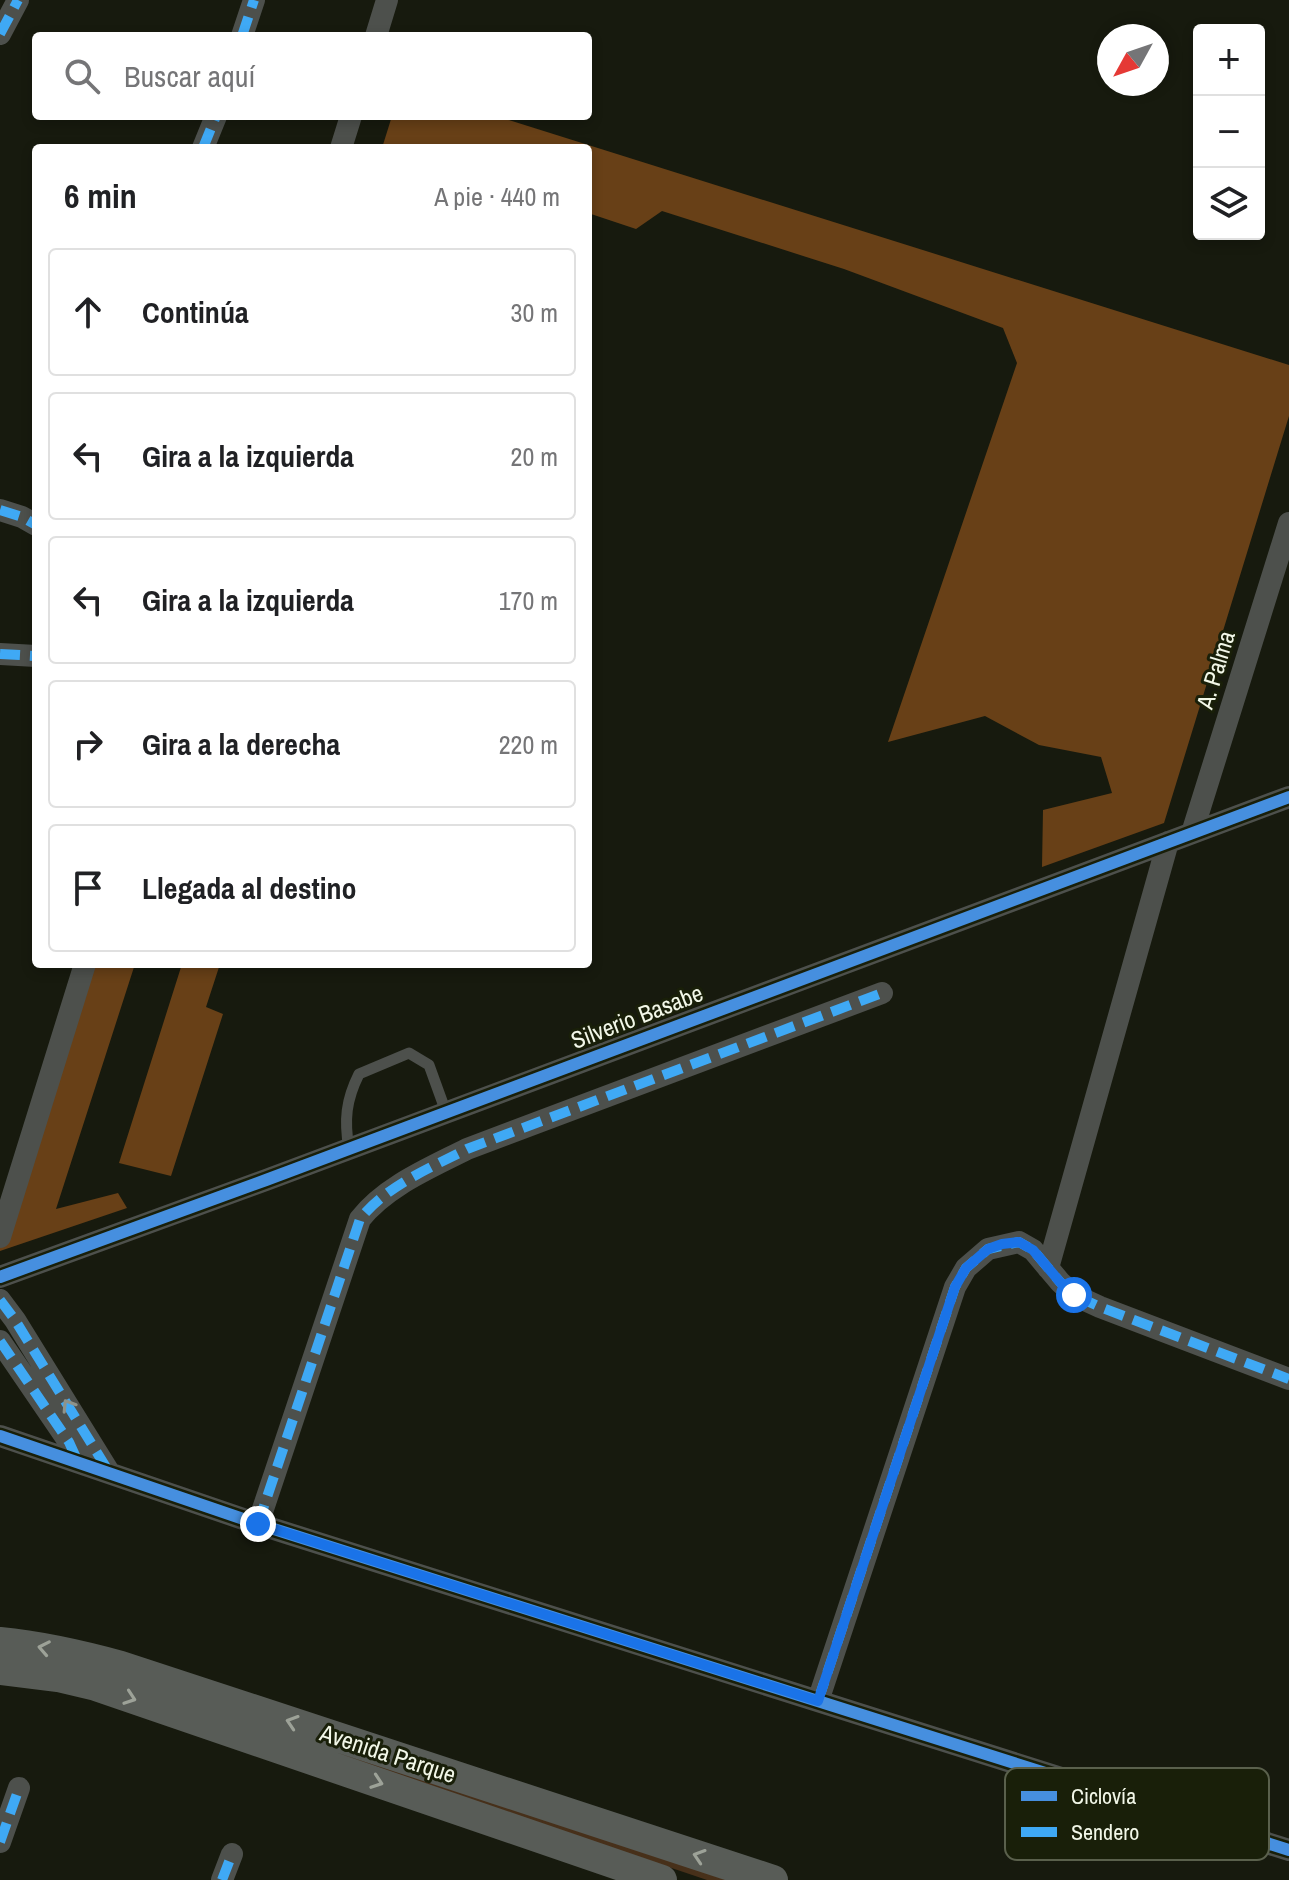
<!DOCTYPE html>
<html lang="es">
<head>
<meta charset="utf-8">
<style>
	body { margin:0; font-family:"Archivo Narrow",sans-serif; background:#f2f2f2; color:#202124 }
	.controls { position:absolute; right:24px; top:24px; display:grid; overflow:hidden; border-radius:8px; box-shadow:0 4px 12px #0003 }
	.controls button { width:72px; height:72px; display:grid; place-items:center; padding:0; border:0; border-bottom:2px solid #e0e0e0; background:#fff; color:#202124; font:40px sans-serif }
	.compass { position:absolute; left:1097px; top:24px; width:72px; height:72px; border-radius:50%; background:#fff; box-shadow:0 4px 12px #0003; rotate:230deg }
	.stop { position:absolute; width:24px; height:24px; margin:-18px; border:6px solid #1a73e8; border-radius:50%; background:#fff }
	.stop.end { background:#1a73e8; border-color:#fff; box-shadow:0 2px 8px #0008 }
	.list { margin:0; padding:0; list-style:none }
	h2 { display:flex; justify-content:space-between; align-items:center; height:104px; margin:0; padding:0 32px; font-size:34px }
	h2 small { font-size:26px; font-weight:400; color:#757577 }
	.list li { display:grid; grid-template-columns:52px 1fr auto; gap:24px; align-items:center; box-sizing:border-box; height:128px; margin:0 16px 16px; padding:0 16px; border:2px solid #e0e0e0; border-radius:8px }
	.list b { display:block; font-size:30px; white-space:nowrap }
	.list em { font-size:26px; font-style:normal; color:#757577 }
	.icon { flex:none; width:44px; height:44px; fill:none; stroke:currentColor; stroke-width:2; stroke-linecap:round; stroke-linejoin:round }
	.map { position:relative; flex:none; width:1289px; height:1880px; overflow:hidden }
	.search { position:absolute; background:#fff; box-shadow:0 4px 12px #0003; left:32px; top:32px; width:560px; height:88px; display:flex; align-items:center; gap:20px; box-sizing:border-box; padding:0 28px; border-radius:8px; color:#757577; font-size:30px }
	.panel { position:absolute; background:#fff; box-shadow:0 4px 12px #0003; left:32px; top:144px; width:560px; height:824px; border-radius:8px }
	.map>svg:first-child { display:block }
	.green { fill:#47301a }
	.forest { fill:#684017 }
	.lines { fill:none; stroke-linecap:round; stroke-linejoin:round }
	.lane { stroke:#4d504c; stroke-width:11 }
	.street { stroke:#4d504c; stroke-width:22 }
	.secondary { stroke:#585c57; stroke-width:30 }
	.quiet { stroke:#3fa9f5; stroke-width:10; stroke-dasharray:20 10; stroke-linecap:butt }
	.cycleway-casing { stroke:#191f09; stroke-width:17 }
	.cycleway { stroke:#468fdf; stroke-width:12 }
	.oneway { stroke:#8f938a }
	.oneway2 { stroke:#9da298 }
	.route { stroke:#1a73e8; stroke-width:10 }
	.labels { text-anchor:middle; stroke-width:6; stroke-linejoin:round; paint-order:stroke }
	.street-label { font-size:24px; fill:#f2f7e8; stroke:#191f09 }
	.key { fill:#191f09; stroke:#5a604c; stroke-width:2 }
	.key-label { font-size:22px; fill:#f2f7e8 }
</style>
</head>
<body>
<div class="map">
<svg width="1289" height="1880" viewBox="0 0 1289 1880">
	<rect width="100%" height="100%" fill="#171a0e"/>
	<!-- green -->
	<path class="green" d="M73,1662l659,218h-25l-571,-193z"/>
	<!-- forest -->
	<path class="forest" d="M392,116h104l793,249v51l-125,407 -122,44 1,-57 69,-17 -11,-36 -62,-12 -54,-29 -97,26 129,-379 -14,-35 -159,-59 -182,-58 -26,18 -48,-16v-65h-206z
		M83,964h52l-79,245 62,-16 9,15 -127,43v-27z
		M182,964h38l-14,43 17,7 -52,162 -52,-13z"/>
	<g class="lines">
		<!-- lane -->
		<path class="lane" d="M349,1149c-5,-29 -3,-49 10,-75l50,-21 20,12 17,47"/>
		<!-- street -->
		<path class="street" d="M0,34l18,-34
			M242,36l12,-36
			M376,36l11,-36
			M203,148l13,-32
			M341,148l10,-32
			M0,510l22,7 14,8
			M0,654l36,2
			M1192,833l97,-310
			M0,1237l85,-273
			M1048,1268l120,-426
			M0,1277l266,-97 1023,-383
			M0,1300l15,20 94,152
			M0,1341l69,101 9,20
			M0,1436l258,88 1031,326
			M258,1524l102,-305c26,-33 70,-51 107,-70l415,-156
			M818,1701l137,-414 11,-19 22,-19 31,-7 14,8 27,32 14,13 26,12 189,72
			M0,1842l19,-54
			M222,1880l10,-26"/>
		<!-- secondary -->
		<path class="secondary" d="M0,1642c41,4 81,13 121,24l652,214
			M0,1670l58,7 38,9 566,194"/>
		<!-- quiet -->
		<path class="quiet" d="M0,34l18,-34
			M242,36l12,-36
			M203,148l13,-32
			M0,510l22,7 14,8
			M0,654l36,2
			M0,1300l15,20 94,152
			M0,1341l69,101 9,20
			M258,1524l102,-305c26,-33 70,-51 107,-70l415,-156
			M818,1701l137,-414 11,-19 22,-19 31,-7 14,8 27,32 14,13 26,12 189,72
			M0,1842l19,-54
			M222,1880l10,-26"/>
		<defs>
			<path id="cycleway" d="M0,1277l266,-97 1023,-383
				M0,1436l258,88 1031,326"/>
		</defs>
		<!-- cycleway casing -->
		<use href="#cycleway" class="cycleway-casing"/>
		<!-- cycleway -->
		<use href="#cycleway" class="cycleway"/>
	</g>
	<!-- one-way arrows -->
	<defs><path id="oneway-chevron" d="M-2-3.5L2.5 0L-2 3.5" fill="none" stroke-width="1.6" stroke-linecap="round" stroke-linejoin="round" transform="scale(2)"/></defs>
	<use class="oneway" href="#oneway-chevron" transform="translate(68 1405) rotate(-122)"/>
	<g class="oneway2">
		<use href="#oneway-chevron" transform="translate(44 1648) rotate(-169)"/>
		<use href="#oneway-chevron" transform="translate(130 1698) rotate(19)"/>
		<use href="#oneway-chevron" transform="translate(292 1722) rotate(-162)"/>
		<use href="#oneway-chevron" transform="translate(377 1782) rotate(19)"/>
		<use href="#oneway-chevron" transform="translate(699 1856) rotate(-162)"/>
	</g>
	<g class="lines">
		<!-- route -->
		<path class="route" d="M258,1524l560,177 137,-414 11,-19 22,-19 14,-5 17,-2 14,8 27,32 14,13"/>
	</g>
	<g class="labels">
		<!-- street labels -->
		<g class="street-label">
			<text transform="translate(1216 670) rotate(-73)" y="8">A. Palma</text>
			<text transform="translate(637 1017) rotate(-21)" y="8">Silverio Basabe</text>
			<text transform="translate(388 1754) rotate(18)" y="8">Avenida Parque</text>
		</g>
	</g>
	<!-- legend -->
	<rect x="1005" y="1768" width="264" height="92" rx="12" class="key"/>
	<rect x="1021" y="1791" width="36" height="10" fill="#468fdf"/>
	<rect x="1021" y="1827" width="36" height="10" fill="#3fa9f5"/>
	<g class="key-label">
		<text x="1071" y="1804">Ciclovía</text>
		<text x="1071" y="1840">Sendero</text>
	</g>
</svg>
<div class="controls">
<button>+</button>
<button>−</button>
<button><svg class="icon" aria-label="layers" viewBox="0 0 24 24"><path d="M12 4l9 5-9 5-9-5zM3 14l9 5 9-5"/></svg></button>
</div>
<svg class="compass" viewBox="-18 -18 36 36"><path d="M0-13l5 13h-10z" fill="#e53935"/><path d="M0 13l5-13h-10z" fill="#757577"/></svg>
<div class="stop" style="left:1074px;top:1295px"></div>
<div class="stop end" style="left:258px;top:1524px"></div>
<div class="search"><svg class="icon" aria-label="search" viewBox="0 0 24 24"><circle cx="10" cy="10" r="6"/><path d="M15 15l6 6"/></svg>Buscar aquí</div>
<section class="panel">
<h2>6 min<small>A pie · 440 m</small></h2>
<ul class="list">
<li><svg class="icon" aria-label="ahead" viewBox="0 0 24 24"><path d="M12 20V5M6 11l6-6 6 6"/></svg><div><b>Continúa</b></div><em>30 m</em></li>
<li><svg class="icon" aria-label="left" viewBox="0 0 24 24"><path d="M17 20v-9H6M10 6l-5 5 5 5"/></svg><div><b>Gira a la izquierda</b></div><em>20 m</em></li>
<li><svg class="icon" aria-label="left" viewBox="0 0 24 24"><path d="M17 20v-9H6M10 6l-5 5 5 5"/></svg><div><b>Gira a la izquierda</b></div><em>170 m</em></li>
<li><svg class="icon" aria-label="right" viewBox="0 0 24 24"><path d="M7 20v-9h11M14 6l5 5-5 5"/></svg><div><b>Gira a la derecha</b></div><em>220 m</em></li>
<li><svg class="icon" aria-label="arrive" viewBox="0 0 24 24"><path d="M6 21V4h12l-3 4 3 4H6"/></svg><div><b>Llegada al destino</b></div></li>
</ul>
</section>
</div>
</body>
</html>
